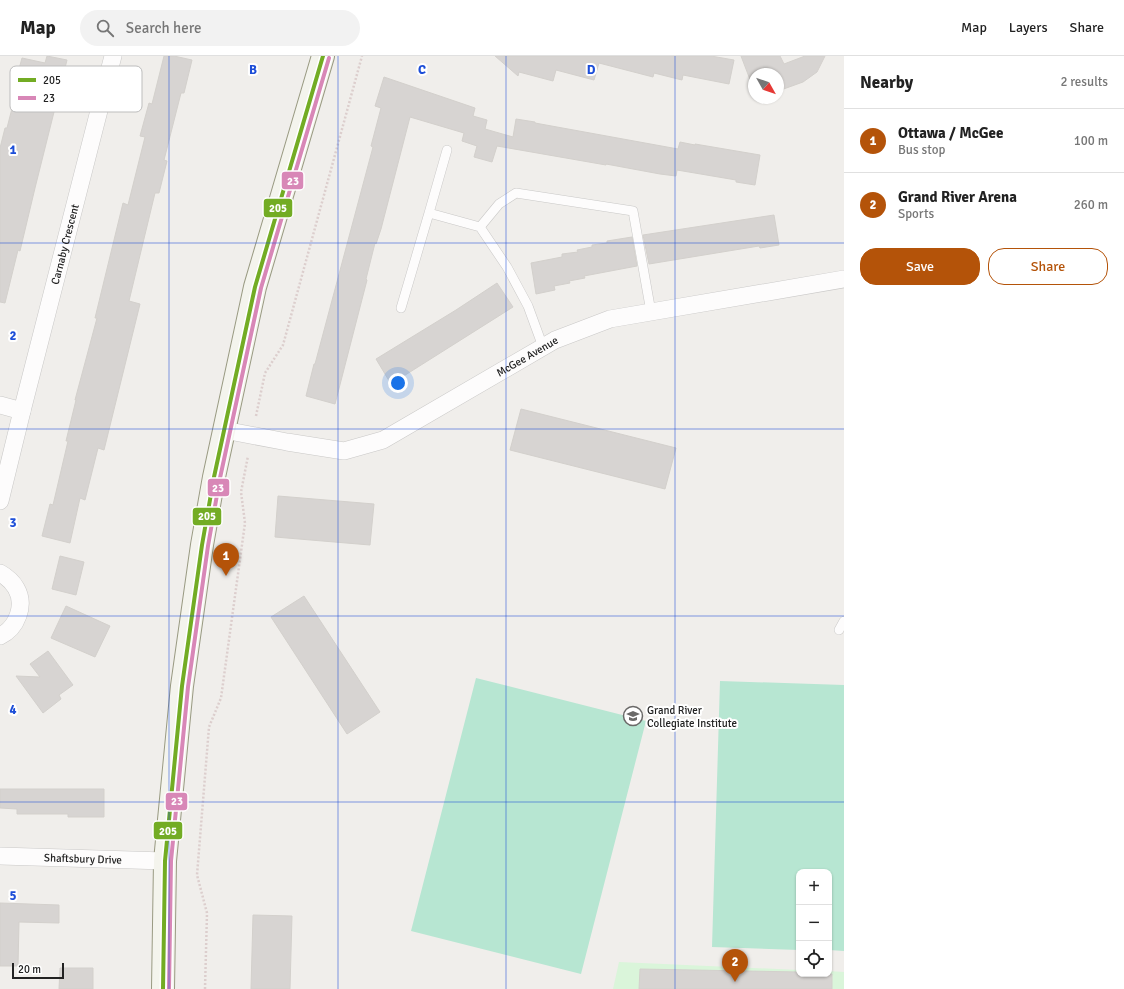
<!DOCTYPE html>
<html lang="en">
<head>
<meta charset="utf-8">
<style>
	body { margin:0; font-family:Signika,sans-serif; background:#f2f2f2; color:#222 }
	.controls { position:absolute; right:12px; bottom:12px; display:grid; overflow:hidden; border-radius:8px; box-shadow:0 1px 3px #0004 }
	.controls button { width:36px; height:36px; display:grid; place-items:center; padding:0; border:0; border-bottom:1px solid #e0e0e0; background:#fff; color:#222; font:20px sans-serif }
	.compass { position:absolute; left:748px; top:12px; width:36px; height:36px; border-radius:50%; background:#fff; box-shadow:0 1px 3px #0004; rotate:130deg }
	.scale { position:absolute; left:12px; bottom:10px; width:52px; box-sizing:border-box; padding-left:4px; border:2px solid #222; border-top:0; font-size:11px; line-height:14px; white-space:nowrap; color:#222; -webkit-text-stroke:3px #fff; paint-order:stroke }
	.you { position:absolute; left:398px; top:327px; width:14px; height:14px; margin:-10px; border:3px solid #fff; border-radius:50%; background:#1a73e8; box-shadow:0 0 0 6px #1a73e833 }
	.badge { display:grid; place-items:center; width:26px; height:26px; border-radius:50%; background:#b45309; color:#fff; font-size:13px; font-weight:700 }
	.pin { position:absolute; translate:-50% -33px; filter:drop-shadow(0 1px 2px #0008) }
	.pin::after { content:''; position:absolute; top:21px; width:14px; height:12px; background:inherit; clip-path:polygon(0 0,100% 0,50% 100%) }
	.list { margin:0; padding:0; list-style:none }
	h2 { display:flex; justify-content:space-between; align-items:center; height:52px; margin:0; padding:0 16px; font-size:17px }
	h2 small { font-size:13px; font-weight:400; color:#767676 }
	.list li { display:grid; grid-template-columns:26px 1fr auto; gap:12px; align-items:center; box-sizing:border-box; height:64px; padding:0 16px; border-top:1px solid #e0e0e0 }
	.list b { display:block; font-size:15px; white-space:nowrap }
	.list p { margin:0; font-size:13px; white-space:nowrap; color:#767676 }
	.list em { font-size:13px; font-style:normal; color:#767676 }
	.actions { display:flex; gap:8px; padding:12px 16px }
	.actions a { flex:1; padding:9px 0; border:1px solid #b45309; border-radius:16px; text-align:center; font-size:14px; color:#b45309 }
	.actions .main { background:#b45309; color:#fff }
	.icon { flex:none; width:22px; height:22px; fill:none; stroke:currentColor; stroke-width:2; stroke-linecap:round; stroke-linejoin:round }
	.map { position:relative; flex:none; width:844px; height:933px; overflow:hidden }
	header { display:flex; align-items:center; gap:24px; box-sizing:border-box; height:56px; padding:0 20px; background:#fff; border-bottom:1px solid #e0e0e0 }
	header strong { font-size:19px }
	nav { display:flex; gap:22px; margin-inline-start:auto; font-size:14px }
	.search { width:280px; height:36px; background:#f2f2f2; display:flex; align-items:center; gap:10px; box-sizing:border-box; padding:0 14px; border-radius:22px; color:#767676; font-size:15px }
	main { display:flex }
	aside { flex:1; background:#fff }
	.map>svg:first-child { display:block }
	.park { fill:#daf5da }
	.pitch { fill:#b7e6d2 }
	.building { fill:#d7d4d2; stroke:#d3d0cc }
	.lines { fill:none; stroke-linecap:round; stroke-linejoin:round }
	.service-casing { stroke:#c9c8c7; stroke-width:10 }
	.minor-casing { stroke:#c9c8c7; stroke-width:18 }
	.secondary-casing { stroke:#999a82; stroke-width:24 }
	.path { stroke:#dccecd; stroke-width:2.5; stroke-dasharray:2 2; stroke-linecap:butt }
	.service { stroke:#fdfcfc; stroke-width:9 }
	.minor { stroke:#fdfcfc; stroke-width:17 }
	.secondary { stroke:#f4f4ed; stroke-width:22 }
	.bus-1-casing { stroke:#fff; stroke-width:7 }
	.bus-2-casing { stroke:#fff; stroke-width:7 }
	.bus-1 { stroke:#73ac24; stroke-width:4 }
	.bus-2 { stroke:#d887b7; stroke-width:4 }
	.grid { fill:none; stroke:#1d4ed8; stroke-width:1; stroke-opacity:0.55 }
	.labels { text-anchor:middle; stroke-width:4; stroke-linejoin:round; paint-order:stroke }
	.street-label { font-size:11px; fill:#222; stroke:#fff }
	.poi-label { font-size:11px; fill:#222; stroke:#fff; text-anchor:start }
	.key { fill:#fff; stroke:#bdbdbd; stroke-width:1 }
	.key-label { font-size:11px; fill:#222 }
	.grid-label { font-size:13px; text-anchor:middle; font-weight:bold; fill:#1d4ed8; stroke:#fff; stroke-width:4; stroke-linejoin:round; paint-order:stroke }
	.line-badge { stroke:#fff; stroke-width:1.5 }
	.badge-label { font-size:11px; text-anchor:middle; font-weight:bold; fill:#fff }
</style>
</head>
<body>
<header>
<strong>Map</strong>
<div class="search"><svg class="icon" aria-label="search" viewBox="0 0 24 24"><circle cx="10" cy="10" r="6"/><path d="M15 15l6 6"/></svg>Search here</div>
<nav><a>Map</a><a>Layers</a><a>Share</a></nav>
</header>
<main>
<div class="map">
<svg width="844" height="933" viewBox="0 0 844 933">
	<rect width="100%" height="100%" fill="#f0eeeb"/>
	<!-- park -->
	<path class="park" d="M619,906l180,8v4h30v-3l15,1v17h-231z"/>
	<!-- pitch -->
	<path class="pitch" d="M476,622l170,43 -65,253 -170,-43z
		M720,625l124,4v266l-15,-1v-78h-30v78l-87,-3z"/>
	<!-- building -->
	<path class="building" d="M47,0l20,4 -32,128 -15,63 -2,-1 -13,53 -5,-1v-154l5,-20h2l12,-47 -3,-1 6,-22 23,5z
		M164,0h10l18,4 -8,33h-3l-17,67 3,1 -8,32h-4l-26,108 11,3 -36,146 -6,-2 -13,52 -5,-2 -10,45 -28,-7 8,-32 3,1 15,-64h-2l10,-41h-1l22,-82h-2l28,-115 5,2 17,-68 -5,-1 9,-33 3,1z
		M495,0h216l23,4 -5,24 -46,-9 -1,5 -28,-7 -1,4 -54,-14 -5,17 -38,-10 -3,11 -34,-9 -1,4z
		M741,0h39l4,8 21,-8h20l-8,16 -14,10 -25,9v-17h-24v16z
		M384,21l91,31 -2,8 14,4 -2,9 28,8 3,-18 19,3v1l143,26 2,-7 15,3v-1l65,11 -5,30 -19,-3v-2l-59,-10 -1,6 -16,-2 -54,-10v1l-109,-19 -5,16 -18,-5 3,-11 -15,-5 2,-8 -54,-16 -29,112 -5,15 -1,-1 -9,36 1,1 -32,124 -29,-8 8,-32h1l58,-217 -2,-1 10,-38 -6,-2z
		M774,159l5,30 -19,3 -1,-2 -110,18 -6,-29z
		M632,181l5,29 -53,10 1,2 -16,3 1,2 -16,3 1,4 -19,4 -5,-31 31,-6v-3l16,-2 -1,-2 15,-3v-2l15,-2v-2z
		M497,227l16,24 -122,77 -15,-25 80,-49z
		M521,353l155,39 -11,41 -155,-39z
		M278,440l96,8 -4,41 -95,-8z
		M60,500l24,6 -8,33 -24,-6z
		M304,540l76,116 -33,22 -76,-117z
		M66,550l44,20 -15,31 -44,-19z
		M48,595l25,34 -14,10 2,4 -18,14 -27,-37 24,1 -10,-13z
		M0,733h104v28h-36v-3h-51v-5l-17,-1z
		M0,847l59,2v18l-40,-1 -1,44h-18z
		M253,859l39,1 -2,73h-39z
		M60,912h33v21h-34z
		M640,913l159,3v2h33v15h-193z"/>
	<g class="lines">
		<defs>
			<path id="service" d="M429,157l18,-63
				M401,252l28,-95 51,14
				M543,291l-15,-41 -21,-39 -27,-40 19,-23 17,-11 117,18 18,101
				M839,574l5,-9"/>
			<g id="minor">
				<path id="s1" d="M0,349l22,6 91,-355"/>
				<path id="s2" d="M224,374l63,12 57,9 39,-11 172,-100 55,-21 234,-40"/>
				<path d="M0,445l22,-90"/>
				<path d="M0,517c7,4 12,8 16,15 10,17 1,40 -16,48"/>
				<path id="s3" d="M0,800l165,5"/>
			</g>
			<path id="secondary" d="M163,933l2,-128 17,-175 20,-141 12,-68 41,-190 68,-231"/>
		</defs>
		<!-- service casing -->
		<use href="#service" class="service-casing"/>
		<!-- minor casing -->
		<use href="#minor" class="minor-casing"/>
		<!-- secondary casing -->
		<use href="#secondary" class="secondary-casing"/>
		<!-- path -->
		<path class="path" d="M256,360l9,-43 18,-28 79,-289
			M205,933l2,-76 -10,-38 12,-148 12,-29 24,-175 -4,-31 7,-36"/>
		<!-- service -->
		<use href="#service" class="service"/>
		<!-- minor -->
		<use href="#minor" class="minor"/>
		<!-- secondary -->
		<use href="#secondary" class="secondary"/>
		<defs>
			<path id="bus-1" d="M163,933l2,-128 17,-175 20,-141 12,-68 41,-190 68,-231"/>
			<path id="bus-2" d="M169,933l2,-128 17,-174 20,-141 12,-68 41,-190 68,-230"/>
		</defs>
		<!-- bus-1 casing -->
		<use href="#bus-1" class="bus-1-casing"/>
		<!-- bus-2 casing -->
		<use href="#bus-2" class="bus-2-casing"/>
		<!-- bus-1 -->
		<use href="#bus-1" class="bus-1"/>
		<!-- bus-2 -->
		<use href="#bus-2" class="bus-2"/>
	</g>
	<!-- grid -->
	<path class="grid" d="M169,0v933M338,0v933M506,0v933M675,0v933M0,187h844M0,373h844M0,560h844M0,746h844"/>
	<!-- icons -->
	<defs>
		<symbol id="school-ring" viewBox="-11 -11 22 22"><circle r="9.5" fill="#fff" stroke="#6a6968" stroke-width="1.5"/><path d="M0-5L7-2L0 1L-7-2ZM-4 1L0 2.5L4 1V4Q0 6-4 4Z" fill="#6a6968"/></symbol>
	</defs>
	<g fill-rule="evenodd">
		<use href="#school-ring" x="622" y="649" width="22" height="22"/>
	</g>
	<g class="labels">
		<!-- street labels -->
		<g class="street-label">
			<text dy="4" stroke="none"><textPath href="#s1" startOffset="195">Carnaby Crescent</textPath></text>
			<text dy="4" stroke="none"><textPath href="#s2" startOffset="329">McGee Avenue</textPath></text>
			<text dy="4" stroke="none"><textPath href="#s3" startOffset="83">Shaftsbury Drive</textPath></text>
		</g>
		<!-- poi labels -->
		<g class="poi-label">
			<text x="647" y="658">Grand River<tspan x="647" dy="13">Collegiate Institute</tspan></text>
		</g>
	</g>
	<!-- legend -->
	<rect x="10" y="10" width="132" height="46" rx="6" class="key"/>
	<rect x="18" y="22" width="18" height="4" fill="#73ac24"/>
	<rect x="18" y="40" width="18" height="4" fill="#d887b7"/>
	<g class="key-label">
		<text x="43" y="28">205</text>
		<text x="43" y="46">23</text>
	</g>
	<g class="grid-label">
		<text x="253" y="18">B</text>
		<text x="422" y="18">C</text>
		<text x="591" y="18">D</text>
		<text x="13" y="98">1</text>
		<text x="13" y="284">2</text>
		<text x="13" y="471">3</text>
		<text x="13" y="658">4</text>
		<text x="13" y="844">5</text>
	</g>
	<g class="line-badge">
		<rect x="281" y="115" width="23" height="19" rx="4" fill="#d887b7"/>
		<rect x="263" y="142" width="30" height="20" rx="4" fill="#73ac24"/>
		<rect x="207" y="422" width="23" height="19" rx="4" fill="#d887b7"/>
		<rect x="192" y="451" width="30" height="19" rx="4" fill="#73ac24"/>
		<rect x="165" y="736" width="23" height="19" rx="4" fill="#d887b7"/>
		<rect x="153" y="765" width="30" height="19" rx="4" fill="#73ac24"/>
	</g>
	<g class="badge-label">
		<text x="293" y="129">23</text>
		<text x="278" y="156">205</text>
		<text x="218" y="436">23</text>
		<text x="207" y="464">205</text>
		<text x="177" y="749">23</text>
		<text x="168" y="779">205</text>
	</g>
</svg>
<div class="controls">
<button>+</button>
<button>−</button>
<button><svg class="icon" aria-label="locate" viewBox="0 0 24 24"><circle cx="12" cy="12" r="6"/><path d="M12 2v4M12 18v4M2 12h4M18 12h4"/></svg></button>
</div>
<svg class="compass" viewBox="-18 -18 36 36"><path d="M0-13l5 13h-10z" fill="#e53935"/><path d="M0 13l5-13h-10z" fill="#767676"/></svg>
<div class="scale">20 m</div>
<div class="you"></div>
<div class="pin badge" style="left:226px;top:520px">1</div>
<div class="pin badge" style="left:735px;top:926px">2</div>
</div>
<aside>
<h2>Nearby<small>2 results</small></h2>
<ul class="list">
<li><span class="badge">1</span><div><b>Ottawa / McGee</b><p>Bus stop</p></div><em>100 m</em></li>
<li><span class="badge">2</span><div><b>Grand River Arena</b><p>Sports</p></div><em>260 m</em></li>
</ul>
<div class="actions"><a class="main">Save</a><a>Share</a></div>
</aside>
</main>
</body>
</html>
